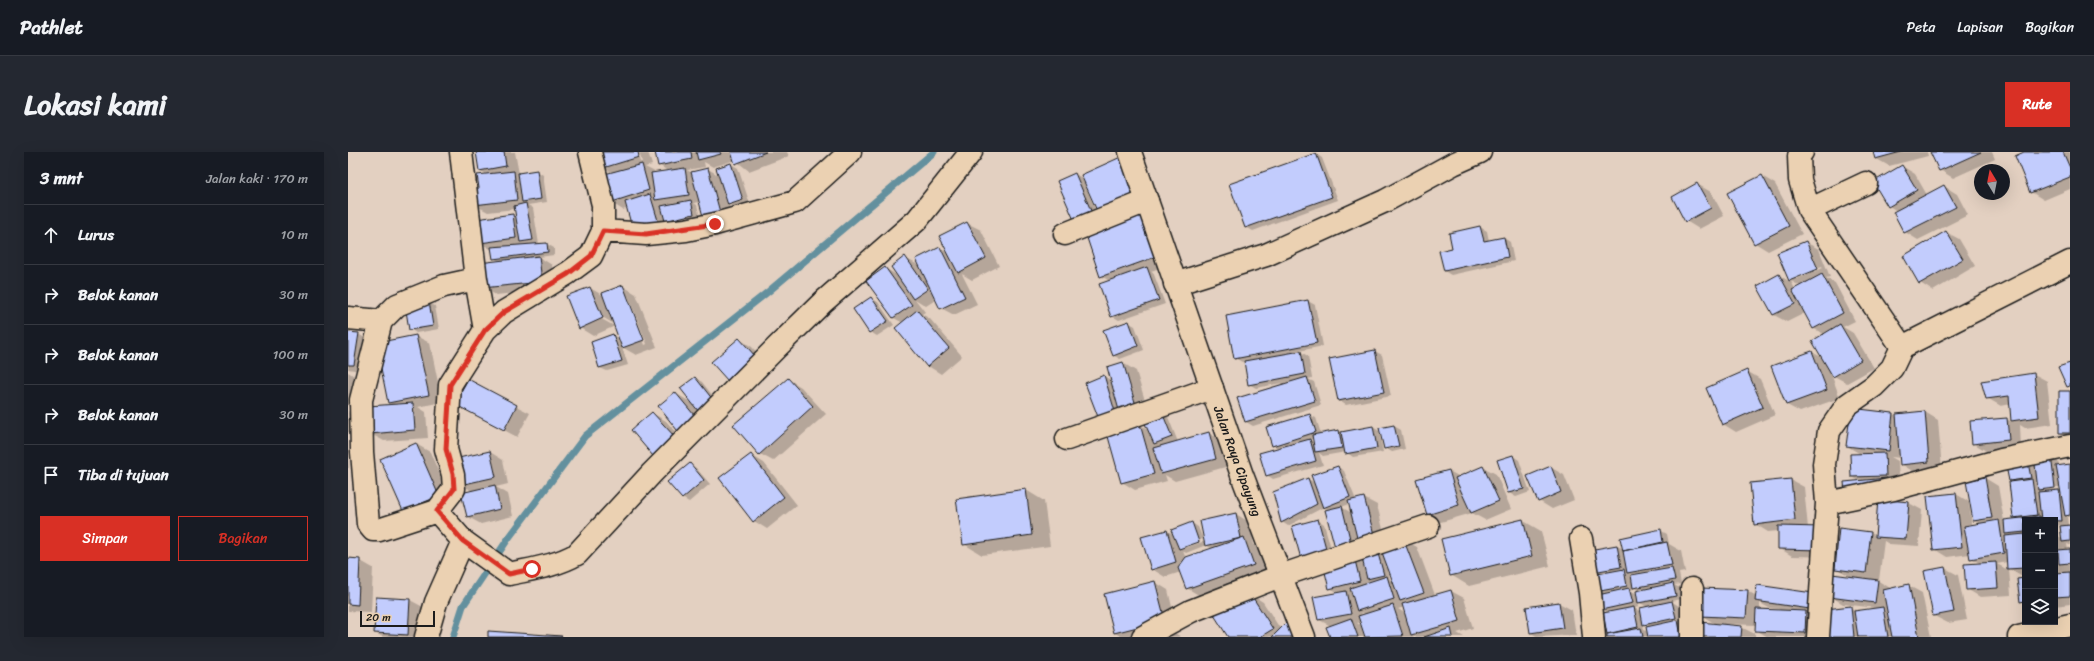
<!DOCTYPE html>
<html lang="id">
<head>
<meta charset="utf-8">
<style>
	body { margin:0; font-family:Sriracha,sans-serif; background:#242831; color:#f1f3f6 }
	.controls { position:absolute; right:12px; bottom:12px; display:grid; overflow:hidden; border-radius:0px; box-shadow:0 4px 16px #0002 }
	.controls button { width:36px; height:36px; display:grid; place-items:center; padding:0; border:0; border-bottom:1px solid #363941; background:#171b24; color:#f1f3f6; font:20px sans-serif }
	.compass { position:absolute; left:1626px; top:12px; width:36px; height:36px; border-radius:50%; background:#171b24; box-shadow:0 4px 16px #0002; rotate:350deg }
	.scale { position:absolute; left:12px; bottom:10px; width:75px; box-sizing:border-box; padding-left:4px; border:2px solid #1c1c1c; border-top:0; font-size:11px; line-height:14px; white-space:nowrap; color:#1c1c1c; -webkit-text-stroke:3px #ebd1b2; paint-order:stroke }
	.stop { position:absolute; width:12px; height:12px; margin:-9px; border:3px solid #d93025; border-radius:50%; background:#fff }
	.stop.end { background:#d93025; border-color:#fff; box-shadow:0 1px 4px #0008 }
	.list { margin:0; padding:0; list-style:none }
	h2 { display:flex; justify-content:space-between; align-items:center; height:52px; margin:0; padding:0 16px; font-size:17px }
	h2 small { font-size:13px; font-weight:400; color:#9ea1a6 }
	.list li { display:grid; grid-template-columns:26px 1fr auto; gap:12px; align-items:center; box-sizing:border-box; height:60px; padding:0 16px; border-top:1px solid #363941 }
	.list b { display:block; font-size:15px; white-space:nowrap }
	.list em { font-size:13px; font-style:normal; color:#9ea1a6 }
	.actions { display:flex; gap:8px; padding:12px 16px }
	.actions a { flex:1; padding:9px 0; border:1px solid #d93025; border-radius:0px; text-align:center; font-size:14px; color:#d93025 }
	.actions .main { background:#d93025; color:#fff }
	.icon { flex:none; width:22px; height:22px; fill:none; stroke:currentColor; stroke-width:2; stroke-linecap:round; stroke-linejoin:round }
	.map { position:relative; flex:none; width:1722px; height:485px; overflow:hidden; border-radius:0px }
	header { display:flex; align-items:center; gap:24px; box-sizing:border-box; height:56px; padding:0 20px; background:#171b24; border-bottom:1px solid #363941 }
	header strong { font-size:19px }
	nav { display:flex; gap:22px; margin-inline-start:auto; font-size:14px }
	.intro { display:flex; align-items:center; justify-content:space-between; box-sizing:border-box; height:96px; padding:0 24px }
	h1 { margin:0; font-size:28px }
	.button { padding:10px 18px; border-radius:0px; background:#d93025; color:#fff; font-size:14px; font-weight:700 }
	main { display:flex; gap:24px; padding:0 24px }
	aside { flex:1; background:#171b24; border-radius:0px; box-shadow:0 4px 16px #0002 }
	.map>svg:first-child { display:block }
	.shadow { fill:#0003; fill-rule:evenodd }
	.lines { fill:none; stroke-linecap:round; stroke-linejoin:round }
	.stream { stroke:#64909e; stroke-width:7 }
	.building { fill:#c2ccfd; stroke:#1c1c1c }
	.minor-casing { stroke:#1c1c1c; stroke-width:25 }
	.major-casing { stroke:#1c1c1c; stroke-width:25 }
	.minor { stroke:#ebd1b2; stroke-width:22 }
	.major { stroke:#ebd1b2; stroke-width:22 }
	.route { stroke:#d93025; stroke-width:5 }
	.labels { text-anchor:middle; stroke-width:4; stroke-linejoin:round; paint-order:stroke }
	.street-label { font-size:13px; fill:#1c1c1c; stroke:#ebd1b2 }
</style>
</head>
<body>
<header>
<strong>Pathlet</strong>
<nav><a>Peta</a><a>Lapisan</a><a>Bagikan</a></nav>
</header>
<div class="intro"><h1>Lokasi kami</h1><a class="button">Rute</a></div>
<main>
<aside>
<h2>3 mnt<small>Jalan kaki · 170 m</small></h2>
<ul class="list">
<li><svg class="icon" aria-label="ahead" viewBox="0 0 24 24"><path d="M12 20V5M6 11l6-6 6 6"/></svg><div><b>Lurus</b></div><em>10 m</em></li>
<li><svg class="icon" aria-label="right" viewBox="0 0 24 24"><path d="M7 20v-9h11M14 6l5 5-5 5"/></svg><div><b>Belok kanan</b></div><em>30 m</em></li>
<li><svg class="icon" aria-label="right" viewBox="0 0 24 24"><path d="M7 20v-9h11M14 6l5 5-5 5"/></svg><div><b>Belok kanan</b></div><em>100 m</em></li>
<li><svg class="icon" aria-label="right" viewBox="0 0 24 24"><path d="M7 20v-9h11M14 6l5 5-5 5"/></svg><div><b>Belok kanan</b></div><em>30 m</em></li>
<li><svg class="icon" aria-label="arrive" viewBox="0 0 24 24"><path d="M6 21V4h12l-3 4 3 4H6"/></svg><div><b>Tiba di tujuan</b></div></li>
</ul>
<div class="actions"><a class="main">Simpan</a><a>Bagikan</a></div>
</aside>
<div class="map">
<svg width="1722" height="485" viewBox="0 0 1722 485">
	<rect width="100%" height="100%" fill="#e3d0c1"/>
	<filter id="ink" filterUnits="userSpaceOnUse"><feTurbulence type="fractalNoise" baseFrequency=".025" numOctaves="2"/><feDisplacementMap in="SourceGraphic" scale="8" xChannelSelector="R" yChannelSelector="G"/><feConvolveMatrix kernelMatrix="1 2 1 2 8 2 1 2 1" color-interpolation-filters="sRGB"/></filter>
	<g filter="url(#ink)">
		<!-- shadow -->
		<path class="shadow" d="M129,0h38l4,22 18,-3 6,4 4,27 -19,3 5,3 6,36h8l7,4v7l-15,2 13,8 3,24 -59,6 -13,-7 17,-26 -6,-4 -2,-8 -11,-7 32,-27 4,2 -2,-9 -27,3 -13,-7 5,-16 8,-14 -9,-5z
			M289,0l3,10h2l-3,-10h9l4,13 -7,2 10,5h14l-10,-7 -3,-13h131l2,4 -40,15 -14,-11 -22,7 -9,-5 1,5 -18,3 5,3 16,-4 12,7 11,-12 7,4 12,36 -15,4 -6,-4 5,19 -34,-21 -6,1 3,2 3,13 -29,13 -43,-23 -5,2 -13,-8 3,-29 -9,-5z
			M1526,0h53l1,4 -39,10 -14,-8z
			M1584,0h60l3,7 -42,19 -13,-8z
			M1679,0h43v37l-26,11 -13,-8z
			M968,2l6,4 16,42 -85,31 -7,-4z
			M788,13l38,98 -23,8 2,1 12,32 -46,16 -7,-4 -2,-35 -9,-5z
			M1554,14l13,8 12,21 17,-9 13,8 11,21 -50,25 -13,-8 -11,-20 3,-1 -8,-5z
			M727,22l7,4 16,38 -16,7z
			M1414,24l13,8 27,50 -34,17 -13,-8z
			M1349,32l14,8 13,24 -25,13 -13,-8z
			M619,71l14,7 18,36 -27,14 -10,-6 15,30 -23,11 -13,-7 -4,-9 -11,7 -11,-7 10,13 -3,2 8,5 32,37 -21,18 -13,-8 -25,-43 -9,-5 -27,-37 18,-13 13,8 7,-18 15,8 20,-18 9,6z
			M1132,75l7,4 2,10 15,-3 6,4 4,19 -63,14 -7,-4 9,-22 -3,-15z
			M1598,80l13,7 16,27 -42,25 -13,-8z
			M1457,90l14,7 11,28 -4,1 9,5 20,38 -12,6 10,6 21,35 -27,15 -13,-7 -4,-5 10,27 -40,14 -13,-7 -14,-38 39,-15 11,6 2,-23 -12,-7 -8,-15 -18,9 -13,-7 -15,-29 20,-11 11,7 -12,-29zM1474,114l1,2 -26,11v-3zM1443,129l9,5 -5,3z
			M275,134l13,8 21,53 -21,8 -14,-8 6,18 -21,6 -7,-3 13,-33 7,5 -5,-14 -22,10 -13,-8 10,-40 14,8zM278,144h2l19,48 -2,1zM251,163l15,9v2l-16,-9z
			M523,146l7,4 16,23 -17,11 -7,-4z
			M960,149l7,4 8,41 -24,5 9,5 4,22 -4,1 6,3 7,23 -68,21 -7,-4 -7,-24 48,-16 -31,6 -7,-4 -4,-23 -3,1 -7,-4z
			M80,150l7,4 4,23 -23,4 -6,-4z
			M780,170l7,4 9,24 -24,9 -7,-4z
			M0,181l10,1 14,8 -5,30 -19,-3z
			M68,184l14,7 12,59 -24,5 8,5 2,26 -44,3 -13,-7 23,-28 -5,-3 -11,-60z
			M391,187l13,8 16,18 -26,23z
			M1027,199l7,4 9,41 -45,9 -7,-4z
			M775,211l13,8 14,46 12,-4 6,4 10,25 31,-9 13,8 7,25 -54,15 -10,-6 2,6 -32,9 -13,-8 18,-57 9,5 -5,-12 -30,11 -10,-53 8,5z
			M1399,219l13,8 15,36 -39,17 -13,-8z
			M0,220l11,7 -3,28 -8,-1z
			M1686,222l13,7 5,43 -27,4 -5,-3 1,23 -35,3 -13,-8 33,-24 6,3 -1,-18 -10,2 -14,-8z
			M347,226l7,4 21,27 -24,4 12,16 -16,13 -20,-49 17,10z
			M440,227l13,8 25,27 -53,47 -13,-7z
			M1722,240v47l-10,-6z
			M168,254l14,7 -13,24 -48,-26z
			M1504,257l41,5 5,3v-2l27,-3 13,8 4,50 -28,2 -13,-8v-6l-10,-1 7,4 1,22 -39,-2 -8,-4 10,-22 -15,-9z
			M0,259l4,2 -2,19h-2z
			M304,261l14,8 21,24 -20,17 -13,-7z
			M962,263l6,3 5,16 52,-7 6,4 4,21 -30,5 -7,-5 -23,4 -4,-3 4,12 -50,14 -6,-4 12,-26 -6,-4zM966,286l1,5 -6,-3z
			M1046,274l7,4 4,19 -13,3 -7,-4 -4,-19z
			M0,290l1,26h-1z
			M68,292l14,8 22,51 -48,8z
			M142,300l13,8 5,24 -12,3 12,7 5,22 -32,8 -13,-7 4,-26 -11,-7z
			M403,303l13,8 33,42 -30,24 -13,-8z
			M1165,304l6,4 11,32 -14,5 -7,-4 -10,-32z
			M1710,308l1,7 11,-2v53l-3,-2 1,10h2v19l-3,-1 1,7h2v53l-15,2v-72l8,5 -2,-14 -6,1v-6h-30v56h-4l-12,-7 2,26 -31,2 -13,-8 14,-25 -10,-6 -1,-4 -23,3 -13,-8 22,-55 15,9h-2l3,22 8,-1 -6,-3 11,-43 13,8 6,35 14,-2 -4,-2 -1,-35 -3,-1 -3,-20zM1712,335v2l-15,1v-2zM1659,410l1,8 -11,-6z
			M342,313l6,3 14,16 -21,18 -7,-4z
			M990,315l6,4 12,29 8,-2 13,7 10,40 16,-6 14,8 18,48 16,-4 13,7 9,30 -16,5 7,4h-48l-3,-2 1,2h-83v-11l-12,-6 20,-27 -9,-5 21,-30 -22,-48 -5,-3 -36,19 -6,-4 26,-43 7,4zM1002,352l2,9 -11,-6zM1034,398l2,5 -6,-3zM1014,403l2,8 -11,-6zM1042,418l4,12 -4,-2 -2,-9zM1056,455l2,7 -8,-5zM1013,460l5,3 -4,1zM1013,470l1,4 -5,-3z
			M1135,315l13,7 15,35 -26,11 -13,-7 -31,9 -14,-8 22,-43 11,6z
			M1202,315l14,8 10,25 -22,9 -13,-8z
			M1443,328l13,7 4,41 27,8v21l-43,-1 -13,-8v-17l-11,1 -13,-8z
			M678,338l18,11 6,45 -68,9 -18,-11z
			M1561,351l13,7 -3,36 -30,-2 -5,-3 -5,39 -4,-1 17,10 17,-3 13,7 9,44h-102l22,-29 7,3 18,-3 -33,-4 -13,-8 23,-18 -17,-10 35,-35 5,3z
			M888,362l13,8 5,23 3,1 10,27 -67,23 -13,-8 -6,-16 -16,5 -13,-8 15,-38 8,4 17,-12 6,4 5,12 -20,8v2l22,-8zM858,393l7,4 -27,10 -3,-8 3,2z
			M970,368l6,4 9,31 -31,3z
			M1174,368l19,11 9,35 -81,20 -18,-11z
			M1312,378l7,4 2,10 12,7 4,21 -6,1 2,11 -7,1 6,3 2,11 -11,2 8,5 3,16h-3l5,3 2,12h-78l-4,-24h4l-6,-4v-14l-6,-4 -2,-19 23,-26 7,3zM1285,435l7,4 -3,3 -7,-4 4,-1zM1290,450l10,5 -6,5 -8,-4 5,-1zM1295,471l7,4 -1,6 -5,-3z
			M0,407l11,1 14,8 -2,44 -23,-1z
			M1597,416l13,7 9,45 -19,3 -14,-7z
			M807,430l13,8 9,38 -36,9h-19l-7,-4z
			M1399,439l10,5 55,-2 12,22 -16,-3 11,7 -1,17h-50l-12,-7v-5l-31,-1v1l16,2 14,7v3h-56l18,-12 -16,-10zM1412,451l9,5 10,1v2l-19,-1z
			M902,442l13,8 18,28 24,7h-76z
			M62,448l13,7 -2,30h-38l-8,-4z
			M1211,451l13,7 4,25 -38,2 -7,-4 -4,-25z
			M824,479l9,6h-20z"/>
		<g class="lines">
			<!-- stream -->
			<path class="stream" d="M105,485l10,-31 45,-67 77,-103 184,-145 165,-139"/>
		</g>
		<!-- building -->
		<path class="building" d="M128,0h28l2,14 -27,5z
			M250,0h40l1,5 -36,11z
			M307,0h36l1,7 -34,7z
			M348,0h24l1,2 -23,6z
			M383,0h35l-31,12z
			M1525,0h28l-26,7z
			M1582,0h51l-42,19z
			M1676,0h39l7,16v9l-40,16 -15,-37z
			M968,1l16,44 -87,31 -16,-44z
			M775,4l17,38 -42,19 -17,-38z
			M383,11l12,37 -15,5 -12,-37z
			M294,12l7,26 -40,13 -8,-28z
			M1554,13l15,25 -29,17 -15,-25z
			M337,16l4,27 -34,5 -4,-27z
			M360,16l13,48 -17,4 -13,-48z
			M189,18l4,29 -19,3 -4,-29z
			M166,19l3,29 -43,5 -1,-16 6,-1 -2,-13z
			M727,21l17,40 -18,7 -17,-39z
			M1414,23l27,51 -35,18 -27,-51z
			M1349,31l14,25 -26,14 -13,-25z
			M1596,33l12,22 -52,26 -11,-21z
			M302,42l9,30 -26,7 -8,-29z
			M343,48l3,14 -29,7 -4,-15z
			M178,51l7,37 -13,2 -6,-36z
			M797,54l16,49 -61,22 -15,-45z
			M165,62l3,24 -36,5 -4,-24z
			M619,70l19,36 -28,15 -19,-37z
			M1132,74l4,15 20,-4 4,20 -64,14 -5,-20 13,-3 -3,-15z
			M1598,79l17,28 -44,25 -16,-28z
			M1458,89l12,28 -29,12 -12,-28z
			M199,91l1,9 -55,7 -2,-12z
			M592,95l25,50 -25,12 -24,-50z
			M191,104l3,26 -60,6 -3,-25z
			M557,104l23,33 -15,10 -22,-32z
			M537,115l27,38 -19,13 -27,-37z
			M799,115l12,33 -48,17 -12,-33z
			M1431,122l16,30 -22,11 -16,-29z
			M1474,122l21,39 -30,16 -21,-39z
			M275,133l21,55 -22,8 -20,-55z
			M242,135l13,31 -24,11 -13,-33z
			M523,145l17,24 -19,12 -16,-24z
			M960,148l9,43 -83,16 -8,-43z
			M81,149l4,25 -24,4 -4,-26z
			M569,158l32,38 -22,19 -32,-39z
			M781,169l9,25 -25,10 -10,-26z
			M1492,172l21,36 -28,17 -21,-36z
			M0,180l11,1 -5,32h-6z
			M265,182l9,27 -23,7 -8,-26z
			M68,183l13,60 -41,8 -12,-60z
			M391,186l17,19 -28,24 -17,-19z
			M1027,198l9,42 -46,9 -9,-42z
			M953,199l4,23 -57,11 -4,-24z
			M1464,199l15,39 -41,15 -15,-39z
			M775,210l14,47 -17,5 -13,-47z
			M1722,211v23l-3,1 -9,-20z
			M1399,218l16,37 -41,18 -16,-37z
			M1686,221l5,44 -28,4 -2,-25 -23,3 -5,-18z
			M756,223l12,40 -16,7 -15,-39z
			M347,225l22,28 -14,12 -23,-29z
			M959,225l8,24 -70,21 -8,-24z
			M440,226l25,28 -54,49 -26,-30z
			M120,227l49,26 -13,25 -50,-26z
			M1711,239h11v42h-11z
			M327,240l24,29 -18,14 -23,-29z
			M65,251l2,27 -45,4 -2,-28z
			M1503,256l42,5 -4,38 -43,-5z
			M1577,259l4,51 -29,3 -4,-51z
			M304,260l23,25 -22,19 -22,-26z
			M814,260l10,25 -18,7 -11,-25z
			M962,262l6,18 -44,14 -6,-19z
			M1659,266l2,22 -37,4 -2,-23z
			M792,272l14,50 -33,9 -14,-50z
			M1046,273l5,21 -15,3 -5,-21z
			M1025,274l4,22 -32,6 -4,-22z
			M991,278l3,18 -27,4 -3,-17z
			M861,280l7,27 -55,15 -8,-26z
			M962,287l6,22 -50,15 -7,-23z
			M68,291l23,53 -36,15 -23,-52z
			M142,299l6,26 -36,8 -6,-26z
			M1537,301l1,23 -35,1 -1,-23z
			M403,302l33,43 -31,25 -34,-44z
			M1165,303l11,34 -16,4 -11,-33z
			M1703,303l4,33 -17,2 -4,-34z
			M1679,305l4,21 -22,3 -4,-20z
			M342,311l14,17 -22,19 -15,-17z
			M1722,312v51l-5,1 -9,-50z
			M990,314l12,31 -27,11 -12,-33z
			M1135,314l16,35 -28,12 -16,-35z
			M1203,314l10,26 -23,10 -11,-26z
			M1101,318l10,35 -32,10 -11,-36z
			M1637,325l7,41 -19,3 -7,-40z
			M960,326l9,26 -36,19 -8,-31z
			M1539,326l1,11 -43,4 -1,-11z
			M1443,327l4,41 -41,5 -4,-42z
			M1684,327l5,36 -24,3 -4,-36z
			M147,333l5,24 -33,8 -6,-24z
			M678,337l6,46 -69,10 -7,-46z
			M1711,338l3,31 -21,-1 -3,-28z
			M1608,341l6,54 -29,3 -6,-54z
			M1016,345l12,45 -17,4 -11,-45z
			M1530,347l31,3 -3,37 -31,-2z
			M994,354l10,41 -16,4 -11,-41z
			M888,361l5,25 -36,8 -5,-25z
			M1691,364v4h-14v12l-20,2 -1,-14z
			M970,367l9,33 -26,7 -9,-33z
			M1175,367l9,37 -82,20 -9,-37z
			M1651,368l5,33 -34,6 -6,-33z
			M844,370l7,20 -20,7 -8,-19z
			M1722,373v16l-8,1 -2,-16z
			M1430,374l44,1v23l-44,-1z
			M1491,376l32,4 -5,41 -31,-4z
			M1313,377l2,13 -40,9 -3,-13z
			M819,378l9,32 -25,8 -10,-33z
			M1677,382v34l-18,1 -2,-33z
			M896,385l10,28 -68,24 -8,-21 8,-11z
			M1055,386l21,55 -24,8 -20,-54z
			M1319,390l5,23 -45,8 -4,-22z
			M1269,393l4,22 -28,5 -4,-22z
			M1722,397v14l-11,1 -1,-14z
			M1029,398l7,25 -17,4 -6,-25z
			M1006,404l6,25 -31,8 -6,-25z
			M0,406l12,1 -2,46 -10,-1z
			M1648,410l2,26 -32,2 -2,-26z
			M1597,415l9,45 -21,4 -9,-45z
			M1324,416l3,12 -42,8 -2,-13z
			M1276,417l3,17 -32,6 -3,-17z
			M1722,420v24l-15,1v-24z
			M1484,422l46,6 -3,23 -46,-6z
			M1039,424l7,23 -37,12 -7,-23z
			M1677,426v23l-5,1 -3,-23z
			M807,429l10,39 -51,13 -10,-39z
			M1325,431l3,13 -38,7 -2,-12z
			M1561,432l10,53h-27l-9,-47z
			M1409,433l56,8 -3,16 -55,-8z
			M1281,436l4,15 -32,7 -3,-15z
			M1353,436l47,2 -2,28 -46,-2z
			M1103,438l9,31 -49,14 -9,-31z
			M998,439l5,23 -33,6 -5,-23z
			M902,441l23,36 -13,8h-32l-14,-22z
			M28,445l34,2 -2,36 -34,-2z
			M1324,449l4,17 -33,7 -3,-17z
			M1211,450l4,26 -33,5 -4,-26z
			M1045,453l10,31 -38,1 -7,-21z
			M1503,454l3,31h-26l-2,-28z
			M1286,455l4,20 -31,7 -4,-21z
			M1535,455l5,30h-30l-4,-26z
			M1408,457l50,2 -1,22 -50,-2z
			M1003,466l7,19h-28l-4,-10z
			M1330,468l3,17h-33l-2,-10z
			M940,469l8,16h-24z
			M1351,470l43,4 -1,11h-43z
			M1103,476l2,9h-29z
			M1293,476l2,9h-36v-3z
			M140,479l74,5v1h-74z"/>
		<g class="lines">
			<defs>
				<path id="minor" d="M242,0l13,53v26l-12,25 -23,17 -64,39 -19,18 -35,55 -4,64 7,26 1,14 -17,22 26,30 46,33c23,-5 47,-8 68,-20l75,-81 124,-125 47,-46 94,-82 54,-68
					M1454,0l-3,4 1,24 9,30 93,137 -10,21 -18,18 -27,19 -18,26 -5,33 3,39 -9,134
					M1461,58l57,-27
					M255,79l43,3 40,-4 29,-6 80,-22 55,-50
					M717,82l82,-33
					M128,127l9,51
					M827,132l91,-29 119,-54 68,-37 27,-12
					M0,166l33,3
					M1554,195l168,-85
					M719,287l145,-51
					M1479,351l67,-14 107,-29 69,-14
					M89,359l-58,19h-6l-5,-6 -6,-72 -1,-52 20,-79 16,-16 47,-19 32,-7 -15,-127
					M1233,387l9,54 4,44
					M1344,437v48
					M78,485l10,-35 27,-61
					M795,485l48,-26 89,-35 148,-50
					M1671,485l51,-12"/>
				<path id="major" d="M782,0l112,323 62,162"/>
			</defs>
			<!-- minor casing -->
			<use href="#minor" class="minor-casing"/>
			<!-- major casing -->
			<use href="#major" class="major-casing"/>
			<!-- minor -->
			<use href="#minor" class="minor"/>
			<!-- major -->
			<use href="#major" class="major"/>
		</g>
	</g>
	<g class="lines" filter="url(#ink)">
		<!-- route -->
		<path class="route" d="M184,417l-23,5 -46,-33 -26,-30 17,-22 -1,-15 -7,-25 4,-64 35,-55 19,-18 64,-38 23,-18 12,-25 43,3 69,-10"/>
	</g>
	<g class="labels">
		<!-- street labels -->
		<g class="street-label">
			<text transform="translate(890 309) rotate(70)" y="5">Jalan Raya Cipayung</text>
		</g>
	</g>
</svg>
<div class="controls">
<button>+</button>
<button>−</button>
<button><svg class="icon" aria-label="layers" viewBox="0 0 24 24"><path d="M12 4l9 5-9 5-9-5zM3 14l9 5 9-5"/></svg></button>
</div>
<svg class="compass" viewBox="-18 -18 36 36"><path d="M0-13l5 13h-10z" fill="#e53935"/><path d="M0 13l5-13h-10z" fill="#9ea1a6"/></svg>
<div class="scale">20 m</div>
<div class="stop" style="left:184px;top:417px"></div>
<div class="stop end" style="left:367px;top:72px"></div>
</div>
</main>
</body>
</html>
